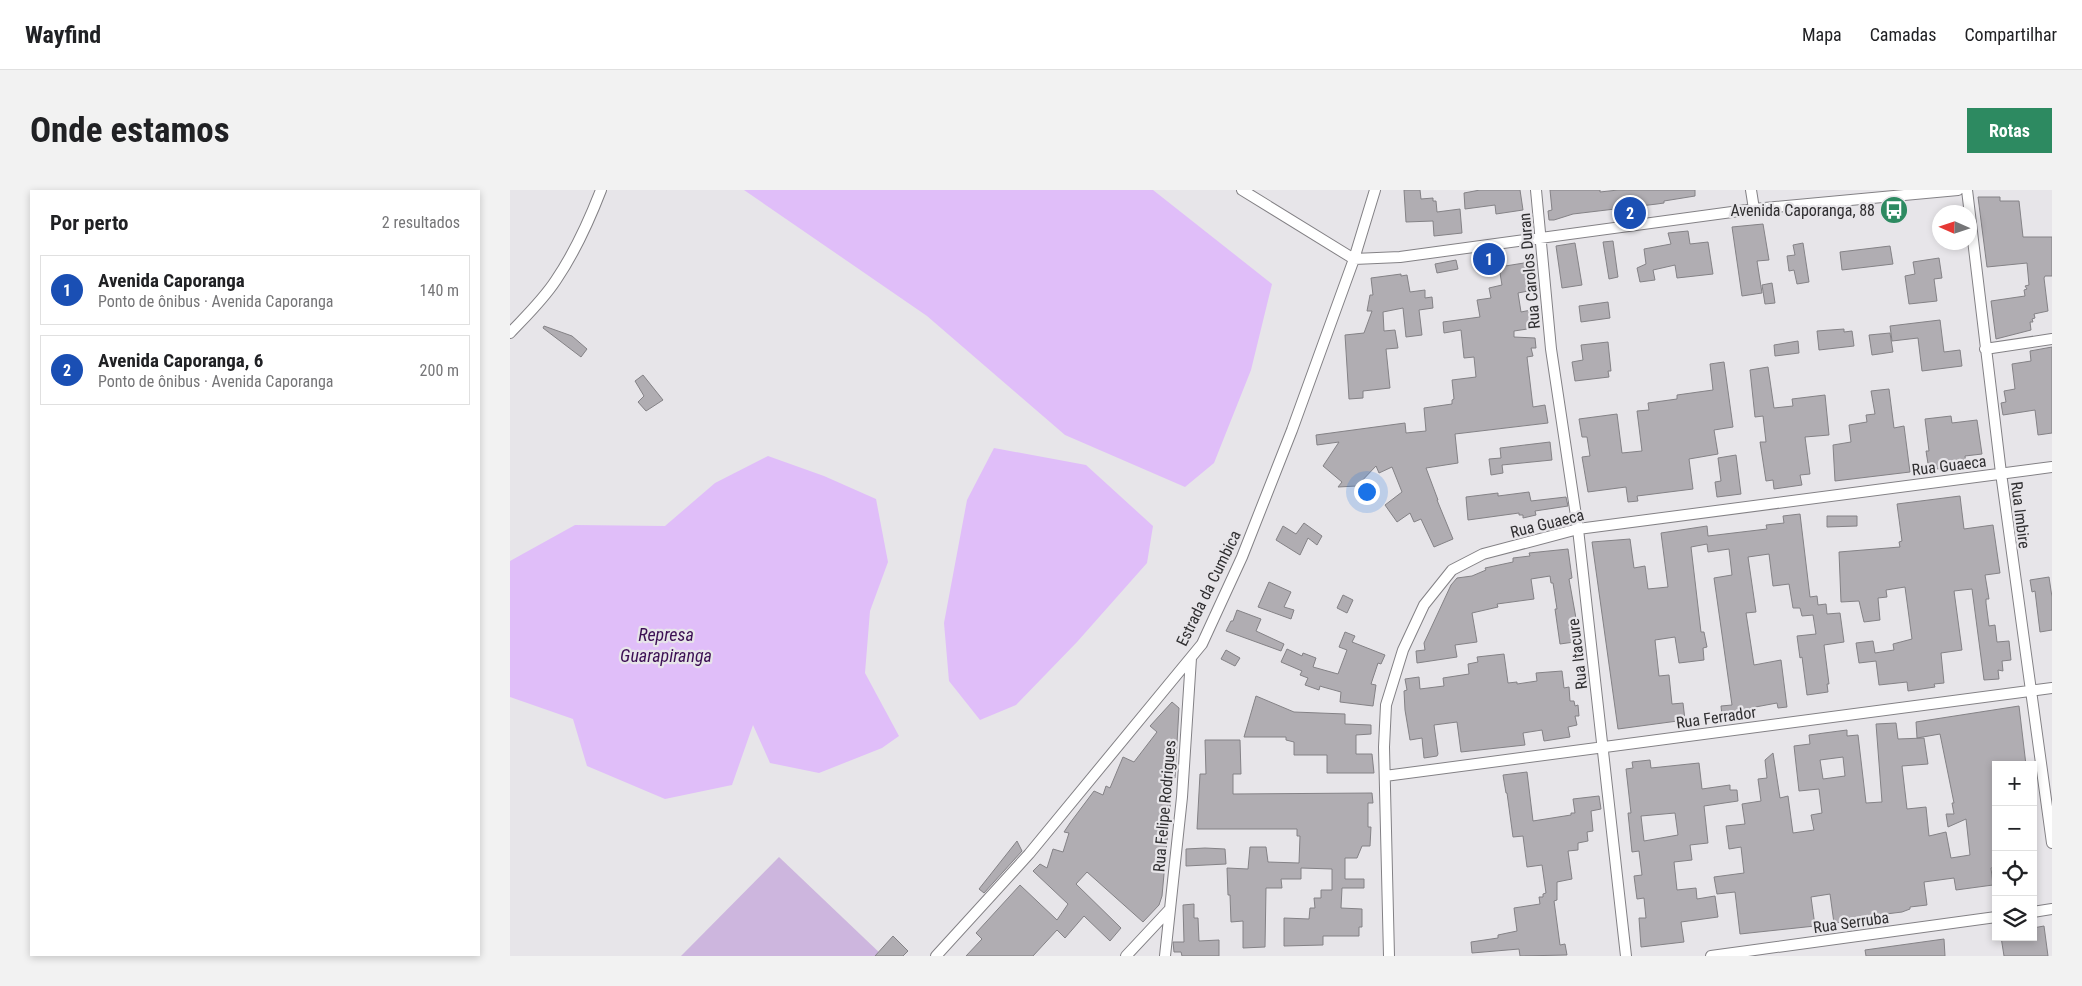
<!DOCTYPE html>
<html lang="pt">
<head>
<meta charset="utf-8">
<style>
	body { margin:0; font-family:"Roboto Condensed",sans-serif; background:#f2f2f2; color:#202124 }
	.controls { position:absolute; right:15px; bottom:15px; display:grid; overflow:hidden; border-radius:0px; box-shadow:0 2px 8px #0003 }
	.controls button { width:45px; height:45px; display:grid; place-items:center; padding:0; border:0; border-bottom:1px solid #e0e0e0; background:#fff; color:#202124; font:25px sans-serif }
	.compass { position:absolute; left:1422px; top:15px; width:45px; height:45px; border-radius:50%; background:#fff; box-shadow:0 2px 8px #0003; rotate:273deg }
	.you { position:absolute; left:856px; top:301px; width:18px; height:18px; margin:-12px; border:4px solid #fff; border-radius:50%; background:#1a73e8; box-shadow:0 0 0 8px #1a73e833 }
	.badge { display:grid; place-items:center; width:32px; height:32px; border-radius:50%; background:#2d8a61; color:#fff; font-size:16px; font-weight:700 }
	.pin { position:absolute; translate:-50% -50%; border:2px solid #fff; box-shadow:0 1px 5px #0006 }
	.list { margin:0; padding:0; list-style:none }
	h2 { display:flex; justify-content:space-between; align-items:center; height:65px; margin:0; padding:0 20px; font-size:21px }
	h2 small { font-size:16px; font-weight:400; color:#757577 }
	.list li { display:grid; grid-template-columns:32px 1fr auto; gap:15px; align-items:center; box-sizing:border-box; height:70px; margin:0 10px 10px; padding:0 10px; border:1px solid #e0e0e0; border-radius:0px }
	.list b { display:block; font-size:19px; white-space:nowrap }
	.list p { margin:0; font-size:16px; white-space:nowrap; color:#757577 }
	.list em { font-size:16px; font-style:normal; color:#757577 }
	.icon { flex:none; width:28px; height:28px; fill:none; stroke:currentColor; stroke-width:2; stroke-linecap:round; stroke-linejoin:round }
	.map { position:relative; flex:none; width:1542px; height:766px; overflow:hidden; border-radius:0px }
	header { display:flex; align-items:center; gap:30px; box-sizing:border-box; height:70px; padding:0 25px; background:#fff; border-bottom:1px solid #e0e0e0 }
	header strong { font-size:24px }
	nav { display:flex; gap:28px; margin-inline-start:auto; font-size:18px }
	.intro { display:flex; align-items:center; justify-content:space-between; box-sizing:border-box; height:120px; padding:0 30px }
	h1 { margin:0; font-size:35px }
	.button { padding:12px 22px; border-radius:0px; background:#2d8a61; color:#fff; font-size:18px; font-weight:700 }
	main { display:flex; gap:30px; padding:0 30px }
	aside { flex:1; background:#fff; border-radius:0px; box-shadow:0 2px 8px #0003 }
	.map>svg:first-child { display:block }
	.green { fill:#cdb6de }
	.water { fill:#e0bef9 }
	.building { fill:#b0adb2; stroke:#848286; fill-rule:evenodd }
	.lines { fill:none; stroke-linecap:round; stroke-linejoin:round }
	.minor-casing { stroke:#838185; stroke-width:12 }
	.minor { stroke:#fff; stroke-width:10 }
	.labels { text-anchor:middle; stroke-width:4.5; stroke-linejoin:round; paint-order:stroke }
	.poi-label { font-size:16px; fill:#302f31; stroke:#e7e5e9; text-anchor:end }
	.street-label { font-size:16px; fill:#302f31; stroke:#e7e5e9 }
	.water-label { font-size:18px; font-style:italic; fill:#3c1054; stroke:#e7e5e9 }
</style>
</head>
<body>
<header>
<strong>Wayfind</strong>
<nav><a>Mapa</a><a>Camadas</a><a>Compartilhar</a></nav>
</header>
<div class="intro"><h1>Onde estamos</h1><a class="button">Rotas</a></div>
<main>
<aside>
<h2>Por perto<small>2 resultados</small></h2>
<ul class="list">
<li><span class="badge" style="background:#1a4fb4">1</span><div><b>Avenida Caporanga</b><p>Ponto de ônibus · Avenida Caporanga</p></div><em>140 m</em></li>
<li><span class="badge" style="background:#1a4fb4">2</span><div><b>Avenida Caporanga, 6</b><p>Ponto de ônibus · Avenida Caporanga</p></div><em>200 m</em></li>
</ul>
</aside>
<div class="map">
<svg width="1542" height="766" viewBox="0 0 1542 766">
	<rect width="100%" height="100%" fill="#e7e5e9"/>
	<!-- green -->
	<path class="green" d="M269,667l104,99h-202z"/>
	<!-- water -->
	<path class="water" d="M234,0h409l119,94 -21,86 -37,93 -29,24 -120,-52 -138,-119z
		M484,258l92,17 67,61 -6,37 -70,79 -61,63 -36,15 -31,-39 -5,-58 23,-123z
		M258,266l56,20 52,23 12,63 -18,49 -5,62 34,63 -17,12 -63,25 -49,-10 -17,-38 -21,60 -67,14 -78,-33 -14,-47 -63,-22v-136l65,-36 90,1 50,-43z"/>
	<!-- building -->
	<path class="building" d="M894,0h16l1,9 12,-1v3h3l1,11 23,-3 2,24 -28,3 -1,-15 -27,1z
		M970,0h40l3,20 -27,4 -1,-9 -30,4 -1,-16z
		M1040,0h50v2l18,-2h77v6l-31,5v2l-7,1 -84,10 -19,6h-5l-1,-9 4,-1z
		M1468,7h22v4h19l4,36h29v39h-7l-1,2 4,33 -14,3 1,4 -3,1 1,3h-3l1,8 -35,9 -5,-38 34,-5 -1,-6 3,-1 -2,-3 4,-1 -2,-22 -40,4z
		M1253,34l6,36 -12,1 5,32 -20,3 -10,-69z
		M1178,41l2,13 18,-2 5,32 -36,4 -2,-13 -22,5 2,10 -15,2 -3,-14 9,-4 -2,-15 27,-5 -3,-11z
		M1103,51l5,36 -9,2 -6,-37z
		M1065,53l7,42 -20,3 -6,-42z
		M1293,53l6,39 -12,2 -3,-14 -5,1 -2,-15 8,-1 -2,-10z
		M1380,56l3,18 -51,6 -2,-18z
		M1429,68l3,20 -8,1 3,22 -28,3 -4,-28 10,-2 -2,-12z
		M946,70l2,9 -21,4 -2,-9z
		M1014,73l4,28 -10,2 3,19 10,-2 3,18 -20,3v6l21,1 1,10h-5l2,8 -6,1 6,50 12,-2 3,18 -93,11 3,29 -32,5 12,32h-1l16,39 -19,8 -13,-28 -7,3 -4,-9 -13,9 -12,-17 17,-13 -10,-25 -13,6 -3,-7 -19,20 -19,1 4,-5 -19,-16 16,-24 -22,3 -1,-10 89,-12 1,10 20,-2 -2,-23 28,-4v-4l2,-1 -2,-19 24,-3 -2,-20 -10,1 -3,-28 -17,3 -1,-11 37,-5 -3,-17 14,-2 -2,-10 13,-3 -3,-18z
		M891,84v2l6,-1 3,17 15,-2v8l7,-1 1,11 -14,2 3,25 -16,2 -3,-29 -20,4 1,19 11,-1 3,18 -12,1 4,39 -27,3v7l-14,1 -4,-64 19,-2 8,-22h-5l3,-16h3l-2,-17z
		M1262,93l3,20 -10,1 -3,-19z
		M1098,112l2,16 -29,4 -2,-16z
		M1430,130l4,32 16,-2 2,16 -40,5 -4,-33 -26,3 -2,-15z
		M34,136l28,10 15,13 -6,8 -38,-29z
		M1334,139v3l8,-1 2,15 -35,4 -2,-19z
		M1380,143l3,19 -21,3 -3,-20z
		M1288,151l1,12 -24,3 -1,-11z
		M1098,152l3,29h-3l1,6 -34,4 -3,-19 11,-2 -2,-15z
		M1542,157v86l-14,2 -3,-25 -32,5 -2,-12 5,-1 -2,-11 11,-2 -3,-25 19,-3 -1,-10z
		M1214,172l9,65 -19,3 4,24 -29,5 4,30 -56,7 1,5 -10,1 -2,-15 -38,5 -6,-35 8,-1 -3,-19h-5l-3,-18 38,-5 5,39 20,-2 -5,-40 12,-1 -1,-7 29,-4v-4l36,-5 -3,-26z
		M1258,177l6,41 19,-2 -1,-7 33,-4 4,40 -24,2 5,37 -10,1 2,10 -28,4 -1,-9 -7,1 -6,-39h6l-3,-26 -8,1 -5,-47z
		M133,185l20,25 -17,11 -8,-9 6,-6 -9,-15z
		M1379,199l5,39 10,-2 6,46 -75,9 -2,-36 18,-3 -2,-17 18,-3 -1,-7 9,-1 -4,-23z
		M1441,226l1,7 25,-3 5,34 -17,2 1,9 -37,5 -3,-19h3l-4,-32z
		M1040,252l2,18 -50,5 1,8 -12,2 -2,-16 12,-1 -1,-10z
		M1226,265l5,39 -24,3 -2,-15 6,-1 -3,-23z
		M1019,302l2,9 35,-4 2,9 -33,5 1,4 -13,3v-3h-4v-2l-51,7 -2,-23 32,-4v3z
		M1450,306l4,33 29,-4 7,48 -15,2 4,24h-3v4l3,23 6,-1 2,17 12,-1 2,19 -9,1 1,10 -5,-1 1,9 -15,1 -12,-91 -18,2 8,59 -21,3 3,30 -10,1 1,3 -27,4 -1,-9 -28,3 -3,-24 -17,2 -3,-20 17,-2 2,12 19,-3 -1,-6 19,-5 -7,-52 -19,3 1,7 -9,1 2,22 -16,2 -5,-21 -18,1 -2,-50 61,-5 -1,-5 3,-1 -5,-37z
		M1290,324l10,83 7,-1 1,9 8,-1 1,10 13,-1 4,29 -20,3 5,39h-2l1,8 -21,3 -5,-38 -2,1 -3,-22 19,-2 -3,-19 -11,1 -2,-8h-7l-4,-24 -16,2 -4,-32 -21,3 8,55 -10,1 8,52 27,-5 6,47 -9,1 -1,-5 -27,5v4l-28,4 -1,-10 11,-1 -18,-127 18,-3 -3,-26 -21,3 -1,-8 -16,3 10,85h3l3,15 -4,1 1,12 -25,3 -4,-26 -20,3 4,36 10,-1 3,29 11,-1 2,17 -67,9 -26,-187 38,-3 4,29 11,-2 3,23 20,-2 -7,-54 46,-7 1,10 59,-7 -1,-4 18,-2 -1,-7z
		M1317,326h30v10l-30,1z
		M794,333l18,13 -5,9 -9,-7 -8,17 -24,-15 7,-14 13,8z
		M1058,359l4,29 -3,1 10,56 -6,1 1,6 -14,2 -5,-35h2l-4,-26h-2l-1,-7 -19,3 3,20 -37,5 1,3 -26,6 5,29 -22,3 2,12 -40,6 -1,-12 9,-1 -1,-7 27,-58 6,-7 15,-2 14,-6 -1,-2 28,-6v-4l17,-2 -1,-3z
		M1539,387l3,20v33l-12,2 -5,-41 -3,1 -2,-12z
		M759,392l22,10 -7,15 10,3 -3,9 -33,-12z
		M833,405l10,5 -6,13 -10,-5z
		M727,420l24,9 -5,12 28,13 -3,7 -55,-20 5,-10h2z
		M835,442l10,4 -3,6 33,13 -4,9 -3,-1 -7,21 5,1 -3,21 -33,-4 1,-10 -18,-5 -3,-1 -1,4 -14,-5 3,-7 -8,-3 2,-4 -21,-9 6,-13 15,7 1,-3 13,5 -3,9 25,7 9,-24 -8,-3z
		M716,460l14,8 -5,8 -14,-7z
		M994,464l4,29 9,-1v2l20,-3 -1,-8 26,-2 2,17 5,-1 1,14h4l1,5 3,-1 1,11h-4l2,9 -9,2 2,10 -26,4 -2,-11 -19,3 2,12 -64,7 -4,-30 -23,3 4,29 -1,2 -13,2 -2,-20 -12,2 -5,-30 -1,-19 3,-1 -2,-11 14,-2 1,12 24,-3 -1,-8 26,-4 -1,-10 10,-2 -1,-5z
		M746,506l38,16 51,2v10l26,1v9l-15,1v19h16l2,19h-47v-18h-33v-13l-8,-2v-3h-42z
		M662,512l7,6 -4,70 -2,-1 -2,20 -9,99 -3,9 -16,17 -56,-50 -11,12 45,44 -11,13 -26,-25 -19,22 -8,-8 -24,26h-67l16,-17 -6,-6 44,-48 37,35 11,-16 -35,-33 7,-7 7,4 6,-19 10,3 6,-19 -5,-1 6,-9 24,-32 9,4 3,-9 4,2 13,-31 11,5 23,-30 -7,-6z
		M1509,516l7,59h-30v59h-2l1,11h-1l2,32 -5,1 2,17 -37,5 -2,-12 -30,4 3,23 -17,2v2l-8,3 -24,3v2l-44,6 -4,-29 -19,3 4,29 -75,8 -5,-42 -18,2 -3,-17 30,-4 -3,-26 -12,2 -3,-23 19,-2 -3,-20 19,-3 -3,-22 9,-1 -2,-18 8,-7 7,45 8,-2 5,37 21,-3 -3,-15 11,-2 -3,-24 -20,2 -5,-45 16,-2 -1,-9 38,-5v6l11,-1 8,68 16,-1 -6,-78 20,-1 2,16 26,-1 4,26 -26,2 5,43 19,-2 3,29 17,-4 5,26 19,-3 -4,-36 -18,8 -2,-13h8l-2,-11h2l-14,-69 -23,4 -1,-16zM1333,567l2,19 -22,3 -3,-19z
		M695,550h35l1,34h-8v20l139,-1 1,10h-5v24h3l-1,19h-8l-5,12h-12v21h19v9h-22l-1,20 21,1v18h-3v9h-36v9l-39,1v-28l25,1 1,-11h5l-1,-10h7v-8h11v-21l-31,-1v11h-20l1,9h-16l-1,59 -22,1v-27l-12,1 -1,-27h-2l-1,-27 21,1 2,-22h16l2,15 31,1 1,-27h-3v-7h-100l3,-55h6z
		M1140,570l1,8 48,-5 3,26 28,-4v5h7l1,11 -34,5 4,37 -18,2 2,15 -18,2 3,28 19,-2 1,11 18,-3 3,21 -37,5 3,20 -43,5 -2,-29h7l-2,-20 -7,1 -3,-23 8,-1 -3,-24 -7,1 -4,-39h3l-5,-44 7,-1 -1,-6zM1165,623l3,22 -34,6 -3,-25z
		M1017,582l6,49 38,-6v-2h4l-2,-14 26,-3 2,13 -10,2 2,20 -6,1 1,9 -10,2v7l-10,1 4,28 -15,3v18l-3,1 6,44 5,-1 2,11 -47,1 -1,-7 -47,4 -1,-11 27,-4v-3l19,-4 -3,-23 26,-4 -1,-7h4v-3l3,-1 -4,-28 -15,2 -4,-31 -10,1 -6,-44h-1l-3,-18z
		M507,651l5,10 -38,42 -5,-4z
		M695,658l20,1 1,15 -40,2v-17z
		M684,714v14h4l1,23 20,-1v16h-37l-1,-4h-7l-1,-10h11l-1,-37z
		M1534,736l4,30h-44l-3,-19h32v-9z
		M383,746l15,15 -5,5h-28z
		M1434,749l1,17h-79l-1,-6z"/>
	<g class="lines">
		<defs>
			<path id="minor" d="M732,0l112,69
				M1026,0l15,159 27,180 48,427
				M1241,0l3,19
				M1457,0l34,283 51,370
				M844,69l46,-2 354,-48 204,-19
				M0,143c16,-17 33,-33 46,-53 19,-28 33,-59 45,-90
				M1475,159l67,-10
				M875,586l667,-88
				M1523,722l19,-3
				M426,766l93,-102 173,-210 40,-87 50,-127 62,-171 21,-69
				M616,766l43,-46
				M655,766l17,-159 9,-139
				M879,766l-5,-209 2,-42 17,-55 21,-45 28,-35 31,-16 95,-25 474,-62
				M1201,766l285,-39"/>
		</defs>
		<!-- minor casing -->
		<use href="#minor" class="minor-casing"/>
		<!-- minor -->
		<use href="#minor" class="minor"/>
	</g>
	<!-- icons -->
	<defs>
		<symbol id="bus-disc" viewBox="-11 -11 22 22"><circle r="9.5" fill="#2d8a61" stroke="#e7e5e9"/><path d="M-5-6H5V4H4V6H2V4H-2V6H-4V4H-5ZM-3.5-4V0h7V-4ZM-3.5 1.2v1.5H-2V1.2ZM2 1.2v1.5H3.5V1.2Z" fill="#fff"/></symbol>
	</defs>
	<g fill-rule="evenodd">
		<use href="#bus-disc" x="1368" y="4" width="32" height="32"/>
	</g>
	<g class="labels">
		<!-- poi labels -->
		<g class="poi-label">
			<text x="1365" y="26">Avenida Caporanga, 88</text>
		</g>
		<!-- street labels -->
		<g class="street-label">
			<text transform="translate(1019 81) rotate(-95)" y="6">Rua Carolos Duran</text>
			<text transform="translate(1439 275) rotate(-7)" y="6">Rua Guaeca</text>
			<text transform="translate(1511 325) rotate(83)" y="6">Rua Imbire</text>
			<text transform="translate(1037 333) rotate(-14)" y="6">Rua Guaeca</text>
			<text transform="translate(698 398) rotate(-64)" y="6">Estrada da Cumbica</text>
			<text transform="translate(1067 464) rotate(-97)" y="6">Rua Itacure</text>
			<text transform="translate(1206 527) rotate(-8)" y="6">Rua Ferrador</text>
			<text transform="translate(654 616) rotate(-85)" y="6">Rua Felipe Rodrigues</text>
			<text transform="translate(1341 732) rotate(-8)" y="6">Rua Serruba</text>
		</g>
		<!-- water labels -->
		<g class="water-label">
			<text x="156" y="451">Represa<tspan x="156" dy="21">Guarapiranga</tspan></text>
		</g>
	</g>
</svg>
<div class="controls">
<button>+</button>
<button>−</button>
<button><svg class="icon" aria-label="locate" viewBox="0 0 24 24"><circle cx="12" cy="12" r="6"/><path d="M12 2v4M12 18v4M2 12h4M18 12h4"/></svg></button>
<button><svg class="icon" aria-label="layers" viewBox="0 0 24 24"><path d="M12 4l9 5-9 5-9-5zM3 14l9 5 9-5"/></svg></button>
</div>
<svg class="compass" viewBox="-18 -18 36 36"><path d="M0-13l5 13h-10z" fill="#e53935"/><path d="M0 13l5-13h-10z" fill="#757577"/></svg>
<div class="you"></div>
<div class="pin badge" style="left:979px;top:69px;background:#1a4fb4">1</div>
<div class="pin badge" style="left:1120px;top:23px;background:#1a4fb4">2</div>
</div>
</main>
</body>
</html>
